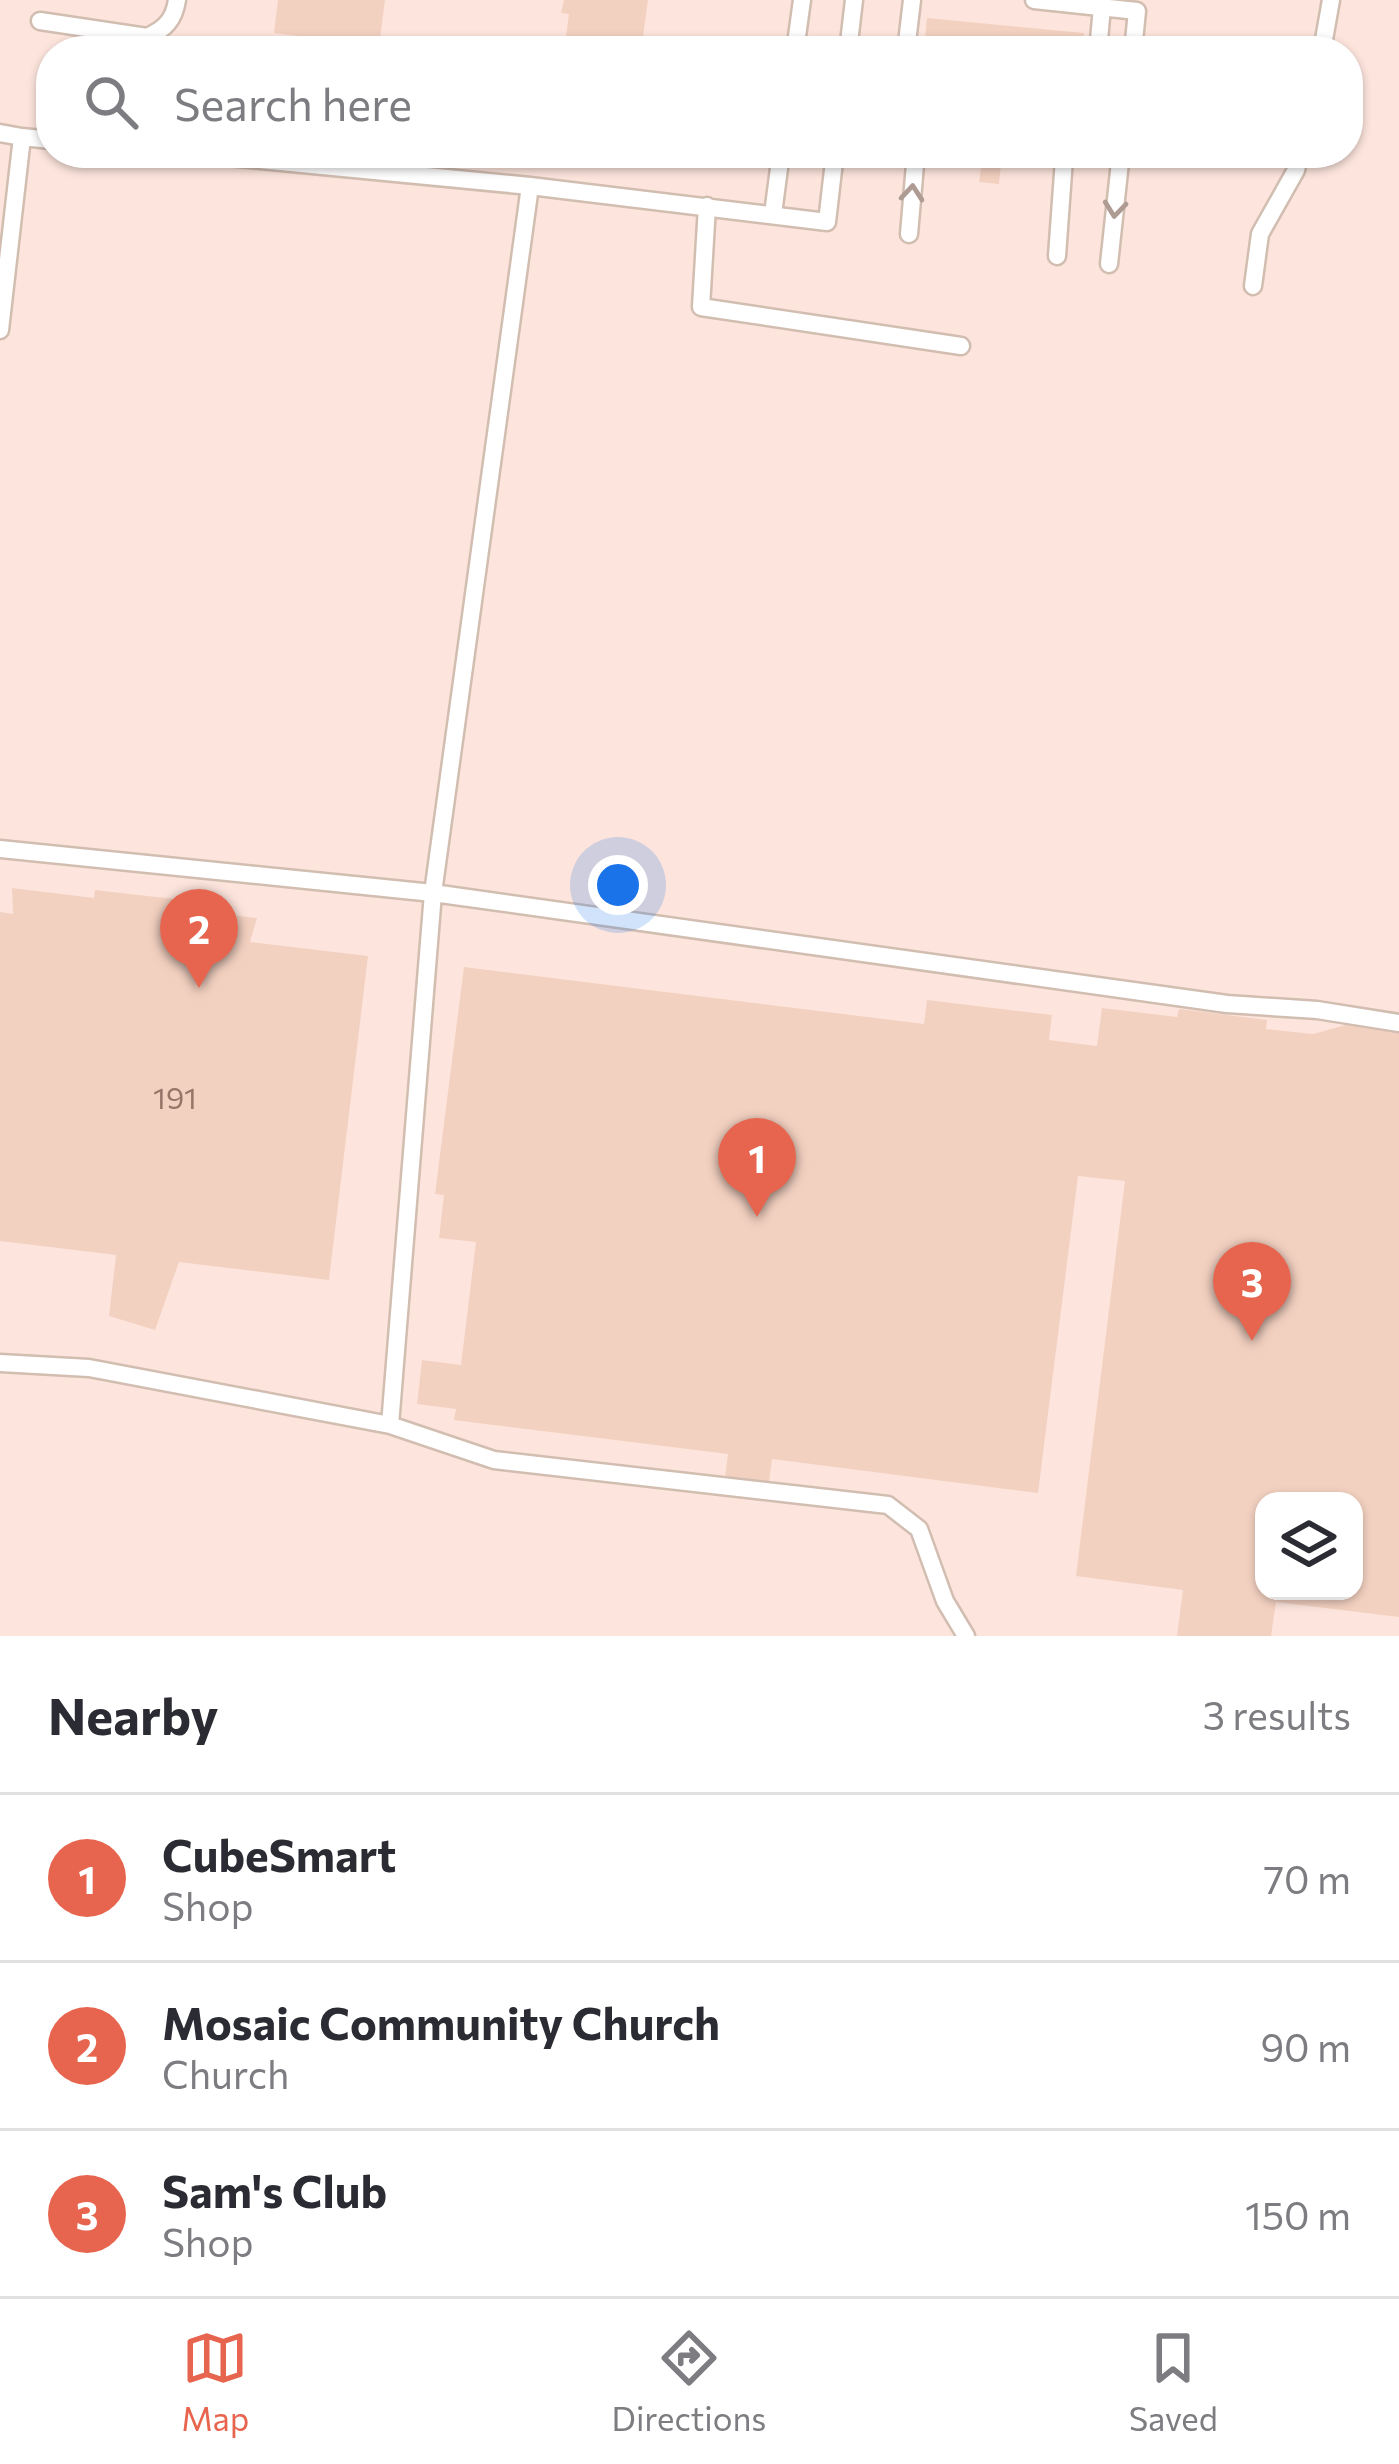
<!DOCTYPE html>
<html lang="en">
<head>
<meta charset="utf-8">
<style>
	body { margin:0; font-family:Commissioner,sans-serif; background:#f7f7f7; color:#2b2b33 }
	.controls { position:absolute; right:36px; bottom:36px; display:grid; overflow:hidden; border-radius:24px; box-shadow:0 3px 9px #0004 }
	.controls button { width:108px; height:108px; display:grid; place-items:center; padding:0; border:0; border-bottom:3px solid #e1e1e2; background:#fff; color:#2b2b33; font:60px sans-serif }
	.you { position:absolute; left:618px; top:885px; width:42px; height:42px; margin:-30px; border:9px solid #fff; border-radius:50%; background:#1a73e8; box-shadow:0 0 0 18px #1a73e833 }
	.badge { display:grid; place-items:center; width:78px; height:78px; border-radius:50%; background:#e7654e; color:#fff; font-size:39px; font-weight:700 }
	.pin { position:absolute; translate:-50% -99px; filter:drop-shadow(0 3px 6px #0008) }
	.pin::after { content:''; position:absolute; top:63px; width:42px; height:36px; background:inherit; clip-path:polygon(0 0,100% 0,50% 100%) }
	.list { margin:0; padding:0; list-style:none }
	h2 { display:flex; justify-content:space-between; align-items:center; height:156px; margin:0; padding:0 48px; font-size:51px }
	h2 small { font-size:39px; font-weight:400; color:#7c7c81 }
	.list li { display:grid; grid-template-columns:78px 1fr auto; gap:36px; align-items:center; box-sizing:border-box; height:168px; padding:0 48px; border-top:3px solid #e1e1e2 }
	.list b { display:block; font-size:45px; white-space:nowrap }
	.list p { margin:0; font-size:39px; white-space:nowrap; color:#7c7c81 }
	.list em { font-size:39px; font-style:normal; color:#7c7c81 }
	.icon { flex:none; width:66px; height:66px; fill:none; stroke:currentColor; stroke-width:2; stroke-linecap:round; stroke-linejoin:round }
	.map { position:relative; flex:none; width:1399px; height:1636px; overflow:hidden }
	.search { position:absolute; background:#fff; box-shadow:0 3px 9px #0004; left:36px; right:36px; top:36px; height:132px; display:flex; align-items:center; gap:30px; box-sizing:border-box; padding:0 42px; border-radius:48px; color:#7c7c81; font-size:45px }
	.sheet { height:660px; background:#fff }
	nav { display:flex; justify-content:space-around; align-items:center; box-sizing:border-box; height:168px; border-top:3px solid #e1e1e2; background:#fff; font-size:33px; color:#7c7c81 }
	nav a { display:grid; justify-items:center; gap:6px }
	nav .on { color:#e7654e }
	.map>svg:first-child { display:block }
	.commercial { fill:#fde5dd; fill-rule:evenodd }
	.building { fill:#f3d1c1; fill-rule:evenodd }
	.lines { fill:none; stroke-linecap:round; stroke-linejoin:round }
	.service-casing { stroke:#d2bdb1; stroke-width:21 }
	.service { stroke:#fff; stroke-width:16 }
	.oneway { stroke:#ae9b94 }
	.labels { text-anchor:middle; stroke-width:9; stroke-linejoin:round; paint-order:stroke }
	.number-label { font-size:30px; fill:#977669 }
</style>
</head>
<body>
<div class="map">
<svg width="1399" height="1636" viewBox="0 0 1399 1636">
	<rect width="100%" height="100%" fill="#fdf4ea"/>
	<!-- commercial -->
	<path class="commercial" d="M0,0h1399v1636h-1399zM51,51h1297v102h-1297zM1264,1501h90v90h-90z"/>
	<!-- building -->
	<path class="building" d="M278,0h107l-6,46 -105,-13z
		M564,0h84l-7,51h-77l5,-37 -8,-1z
		M927,18l157,15 -2,18h-158z
		M983,153h19l-3,31 -20,-2z
		M12,888l82,10 1,-8 79,9 -1,9 84,10 -7,24 118,14 -39,324 -150,-18 -24,68 -46,-14 7,-61 -116,-14v-329l13,2z
		M464,967l460,57 3,-24 125,15 -3,25 48,6 5,-38 75,9 2,-8 88,11 -1,9 47,5 36,-10 50,7v586l-123,-15 -5,34h-94l6,-46 -107,-14 49,-395 -47,-5 -40,317 -266,-34 -3,23 -44,-5 3,-23 -274,-34 2,-11 -39,-5 5,-44 39,5 15,-123 -37,-4 5,-43 -9,-1zM1264,1501h90v90h-90z"/>
	<g class="lines">
		<defs>
			<path id="service" d="M1034,0l103,11 -4,40
				M40,21l107,16c18,-8 27,-17 30,-37
				M795,51l7,-51
				M848,51l6,-51
				M906,51l6,-51
				M1098,51l4,-44
				M1322,51l9,-51
				M0,133l22,4
				M186,153l344,33
				M835,153l-8,69 -297,-36 -97,707 794,111 90,6 82,13
				M707,206l-6,101 260,39
				M773,214l8,-61
				M909,234l7,-81
				M1057,256l7,-97 4,-6
				M1109,264l12,-111
				M1253,286l7,-52 36,-64 4,-17
				M0,330l22,-193 29,3
				M0,849l433,44 -43,532 104,35 394,45 31,24 26,72 21,35
				M0,1363l89,5 301,57"/>
		</defs>
		<!-- service casing -->
		<use href="#service" class="service-casing"/>
		<!-- service -->
		<use href="#service" class="service"/>
	</g>
	<!-- one-way arrows -->
	<defs><path id="oneway-chevron" d="M-2-3.5L2.5 0L-2 3.5" fill="none" stroke-width="1.6" stroke-linecap="round" stroke-linejoin="round" transform="scale(3)"/></defs>
	<g class="oneway">
		<use href="#oneway-chevron" transform="translate(912 193) rotate(-85)"/>
		<use href="#oneway-chevron" transform="translate(1115 209) rotate(96)"/>
	</g>
	<g class="labels">
		<!-- number labels -->
		<g class="number-label">
			<text x="175" y="1109">191</text>
		</g>
	</g>
</svg>
<div class="controls">
<button><svg class="icon" aria-label="layers" viewBox="0 0 24 24"><path d="M12 4l9 5-9 5-9-5zM3 14l9 5 9-5"/></svg></button>
</div>
<div class="you"></div>
<div class="pin badge" style="left:757px;top:1217px">1</div>
<div class="pin badge" style="left:199px;top:988px">2</div>
<div class="pin badge" style="left:1252px;top:1341px">3</div>
<div class="search"><svg class="icon" aria-label="search" viewBox="0 0 24 24"><circle cx="10" cy="10" r="6"/><path d="M15 15l6 6"/></svg>Search here</div>
</div>
<section class="sheet">
<h2>Nearby<small>3 results</small></h2>
<ul class="list">
<li><span class="badge">1</span><div><b>CubeSmart</b><p>Shop</p></div><em>70 m</em></li>
<li><span class="badge">2</span><div><b>Mosaic Community Church</b><p>Church</p></div><em>90 m</em></li>
<li><span class="badge">3</span><div><b>Sam's Club</b><p>Shop</p></div><em>150 m</em></li>
</ul>
</section>
<nav>
<a class="on"><svg class="icon" aria-label="map" viewBox="0 0 24 24"><path d="M3 6l6-2 6 2 6-2v14l-6 2-6-2-6 2zM9 4v14M15 6v14"/></svg>Map</a>
<a><svg class="icon" aria-label="directions" viewBox="0 0 24 24"><path d="M12 3l9 9-9 9-9-9zM9 14v-3h6M13 9l2 2-2 2"/></svg>Directions</a>
<a><svg class="icon" aria-label="saved" viewBox="0 0 24 24"><path d="M7 4h10v16l-5-4-5 4z"/></svg>Saved</a>
</nav>
</body>
</html>
